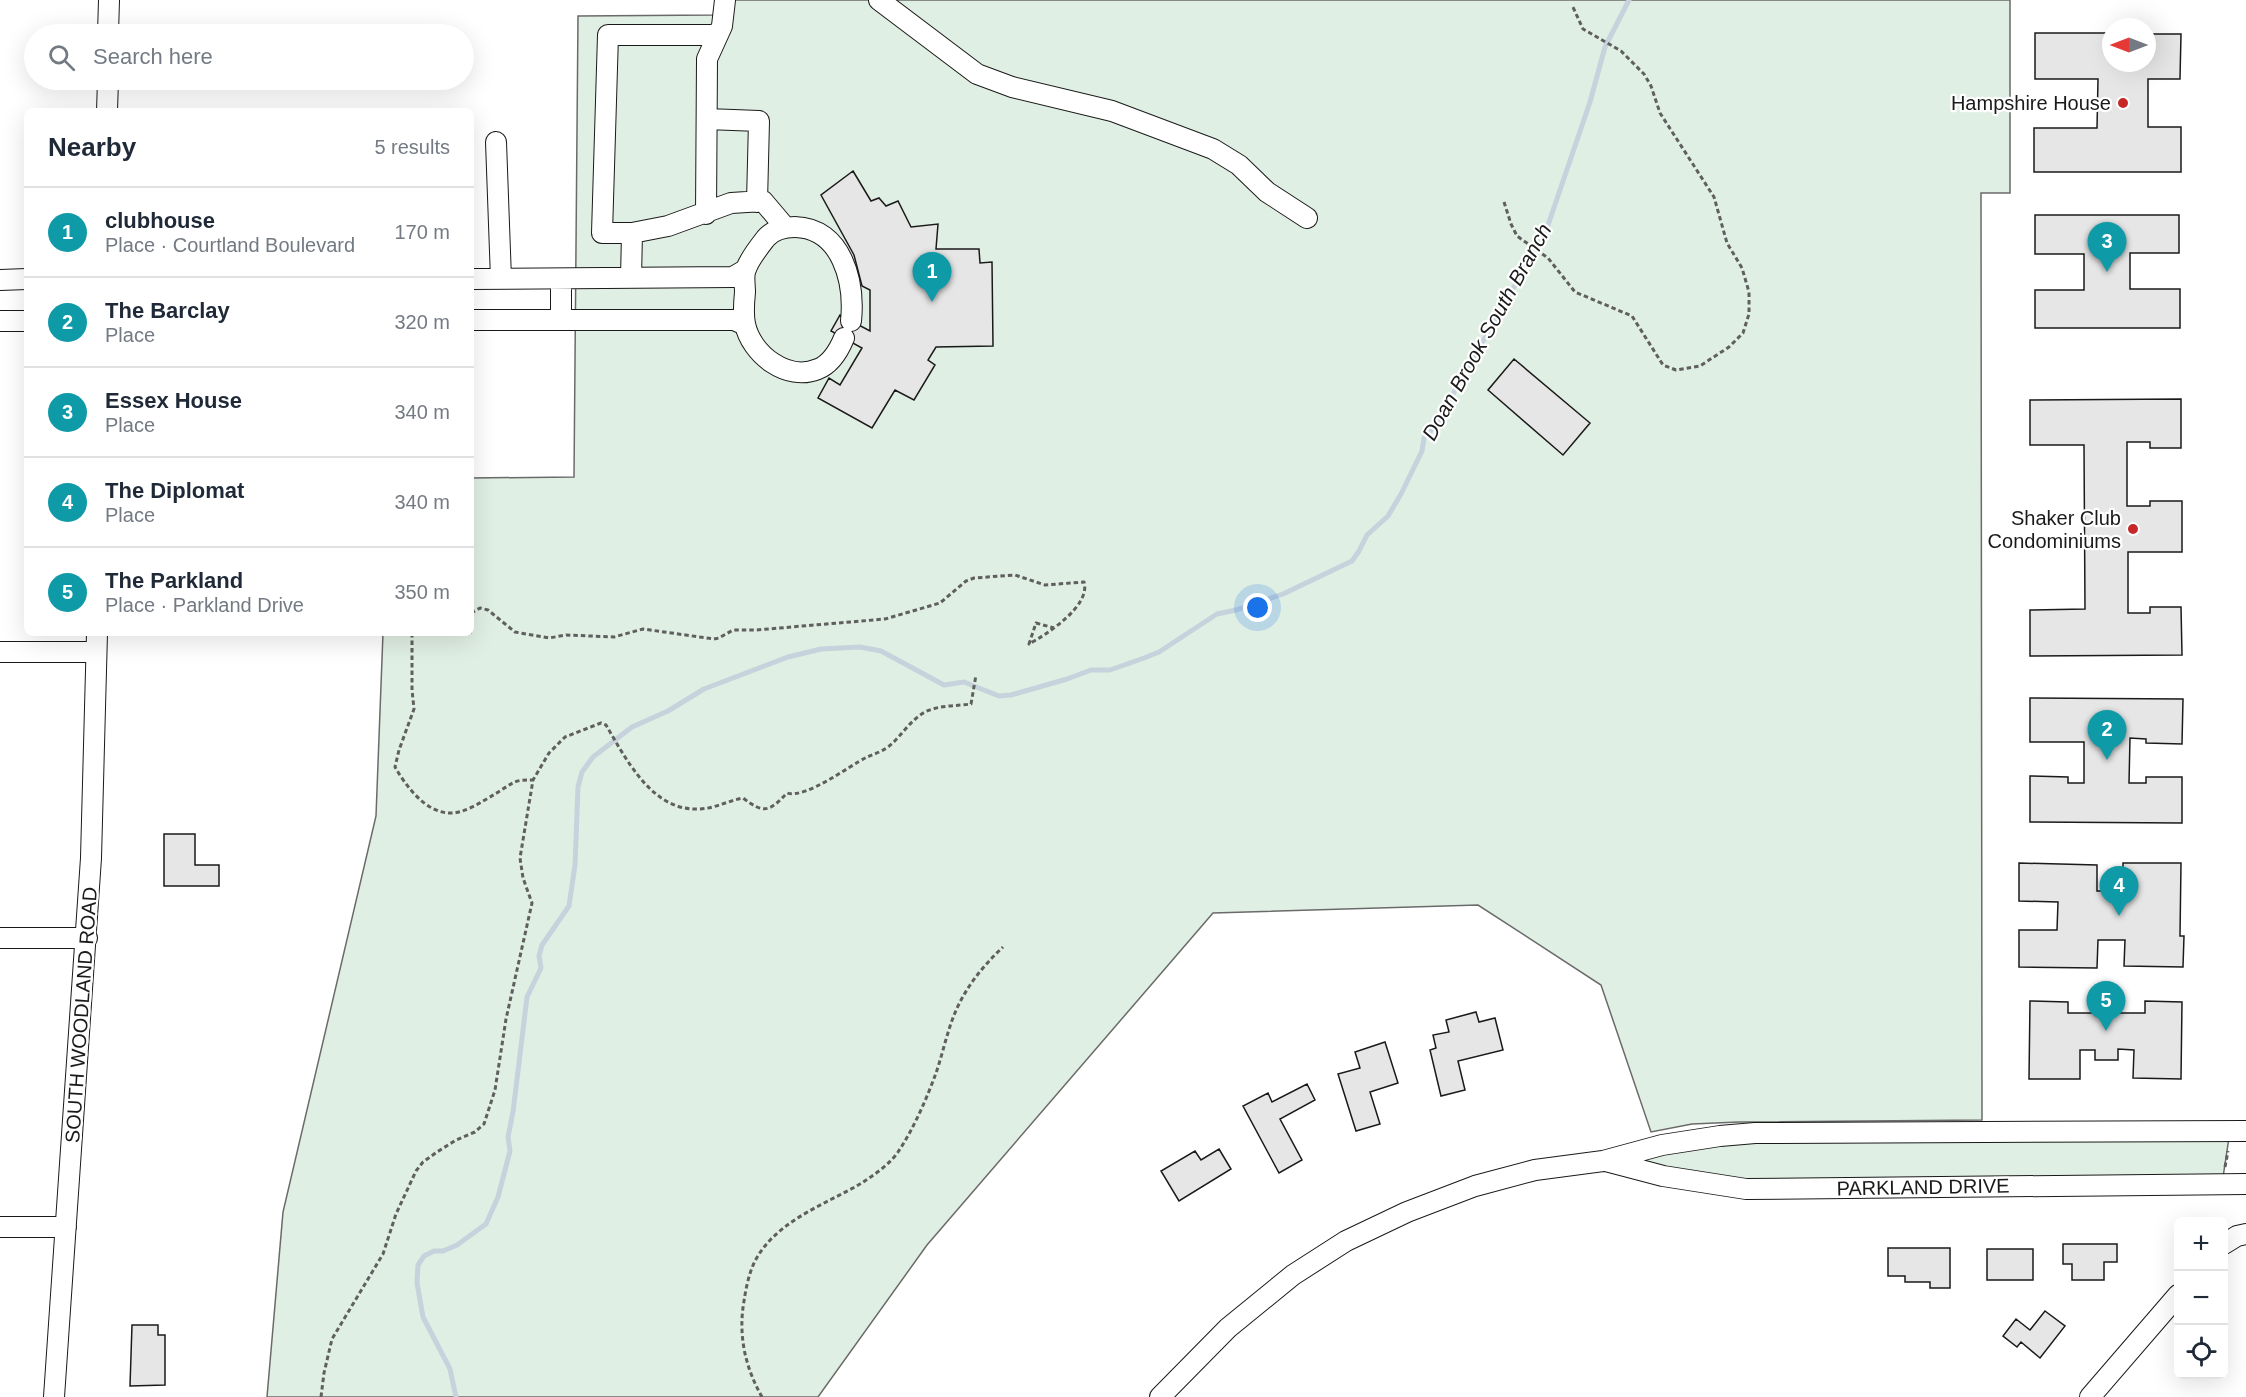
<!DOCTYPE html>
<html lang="en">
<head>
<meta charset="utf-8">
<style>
	body { margin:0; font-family:Arial,sans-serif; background:#f6f6f7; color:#1f2937 }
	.controls { position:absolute; right:18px; bottom:18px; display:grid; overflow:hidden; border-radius:9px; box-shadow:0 6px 24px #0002 }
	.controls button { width:54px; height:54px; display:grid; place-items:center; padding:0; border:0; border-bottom:2px solid #e0e1e3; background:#fff; color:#1f2937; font:30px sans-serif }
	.compass { position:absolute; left:2102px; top:18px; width:54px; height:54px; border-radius:50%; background:#fff; box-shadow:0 6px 24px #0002; rotate:270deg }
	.you { position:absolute; left:1258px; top:608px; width:21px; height:21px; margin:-15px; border:4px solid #fff; border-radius:50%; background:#1a73e8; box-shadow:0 0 0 9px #1a73e833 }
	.badge { display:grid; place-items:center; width:39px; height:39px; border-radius:50%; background:#c62828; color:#fff; font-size:20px; font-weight:700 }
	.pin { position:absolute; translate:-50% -50px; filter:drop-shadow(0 2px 3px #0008) }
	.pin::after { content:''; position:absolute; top:32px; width:21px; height:18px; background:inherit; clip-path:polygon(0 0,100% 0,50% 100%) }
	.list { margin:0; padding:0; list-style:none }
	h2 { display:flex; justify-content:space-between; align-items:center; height:78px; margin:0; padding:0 24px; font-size:26px }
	h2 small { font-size:20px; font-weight:400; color:#747a83 }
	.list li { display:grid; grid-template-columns:39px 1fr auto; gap:18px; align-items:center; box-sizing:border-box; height:90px; padding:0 24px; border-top:2px solid #e0e1e3 }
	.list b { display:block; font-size:22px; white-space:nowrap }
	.list p { margin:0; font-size:20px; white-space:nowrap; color:#747a83 }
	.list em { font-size:20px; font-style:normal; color:#747a83 }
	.icon { flex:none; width:33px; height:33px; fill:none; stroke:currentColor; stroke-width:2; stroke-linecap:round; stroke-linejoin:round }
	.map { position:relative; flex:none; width:2246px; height:1397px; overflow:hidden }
	.search { position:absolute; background:#fff; box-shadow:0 6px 24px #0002; left:24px; top:24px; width:450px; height:66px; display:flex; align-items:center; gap:15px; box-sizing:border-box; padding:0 21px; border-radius:33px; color:#747a83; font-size:22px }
	.panel { position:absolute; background:#fff; box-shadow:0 6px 24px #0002; left:24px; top:108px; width:450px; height:528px; border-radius:9px }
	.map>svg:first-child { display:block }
	.green { fill:#e0efe3; stroke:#6a6a6a; stroke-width:1.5 }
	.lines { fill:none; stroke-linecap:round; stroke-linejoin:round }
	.stream { stroke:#c6d2dc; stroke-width:5 }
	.building { fill:#e6e6e6; stroke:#1a1a1a; stroke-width:1.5 }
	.minor-casing { stroke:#1a1a1a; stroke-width:22 }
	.path { stroke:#5f5f5f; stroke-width:3; stroke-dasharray:4.5 3; stroke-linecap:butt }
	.minor { stroke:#fff; stroke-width:20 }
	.poi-dot { fill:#c62828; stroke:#fff; stroke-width:2 }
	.labels { text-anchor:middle; stroke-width:4.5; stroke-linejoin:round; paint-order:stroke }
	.poi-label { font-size:20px; fill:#1a1a1a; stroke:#fff; text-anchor:end }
	.street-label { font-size:20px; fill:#1a1a1a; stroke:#fff }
	.water-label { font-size:21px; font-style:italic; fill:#1a1a1a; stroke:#fff }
</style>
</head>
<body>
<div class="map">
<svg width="2246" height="1397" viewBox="0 0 2246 1397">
	<rect width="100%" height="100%" fill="#fff"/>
	<!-- green -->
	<path class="green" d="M715,0h1295v193h-29l1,927 -243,2 -47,2 -41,8 -50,-147 -123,-80 -265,8 -286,332 -109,152h-551l16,-185 93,-396 7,-183h88v-155l103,-1 4,-461 137,-1z
		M2230,1131l-8,53 -476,5 -143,-28 117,-25z"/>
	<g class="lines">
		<!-- stream -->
		<path class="stream" d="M456,1397l-6,-28 -27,-52 -6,-34 1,-18 6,-9 10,-5h9l14,-6 29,-21 12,-27 12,-46 -2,-14 5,-25 14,-115 14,-29 -2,-12 3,-11 27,-39 6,-41 3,-78 4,-15 11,-15 39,-30 36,-16 36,-22 84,-32 33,-8 39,-2 21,4 63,34 20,-3 35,14 12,-1 56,-16 24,-9h19l34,-12 15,-6 58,-38 19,-4 47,-16 69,-33 7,-10 8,-16 21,-19 13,-22 21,-43 2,-13 18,-20 13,-28 91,-159 44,-129 15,-55 24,-47"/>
	</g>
	<!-- building -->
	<path class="building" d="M2035,33h76v30h36v-29h34l-1,45h-32v48h33v45h-147v-44h63l1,-49h-63z
		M853,171l18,30 8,-3 7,8 12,-5 13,26 27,-3 -2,25h43l1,14 12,-1 1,84 -57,1 -8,13 7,5 -21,35 -19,-10 -23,38 -54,-30 11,-20 11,7 22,-37 -31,-17 9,-16 30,16v-41l-8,-4 -8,-31 -33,-60z
		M2035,215h144v38h-49v36h50v39h-145v-38h49v-36h-49z
		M1514,359l76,64 -27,32 -75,-65z
		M2181,399v49h-31v-6h-23v64h23v-5h32v51h-54v61h22v-6h31l1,48 -152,1v-46l55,-1 -1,-164h-54v-45z
		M2030,698l153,1 -1,45 -36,-1v-4l-16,-1 -1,45h17v-6h36v46l-152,-1v-46l38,1v6h16v-41h-54z
		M164,834h31v31h24v21h-55z
		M2019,863l78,2v26h26v-28h58l-1,73h4l-1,31 -59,-1 1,-26h-27l-1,28 -78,-1v-37h38l1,-28 -39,-1z
		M2030,1001l38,1v11h77v-12l37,1 -1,77 -48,-1 1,-28 -16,-1v11h-23v-10h-15v29h-51z
		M1476,1012l3,10 16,-4 8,32 -45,11 7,29 -24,6 -11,-46 6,-2 -3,-13 16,-3 -3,-12z
		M1385,1042l13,41 -28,9 10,32 -24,7 -18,-57 22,-6 -5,-16z
		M1307,1084l8,16 -35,19 22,41 -23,13 -36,-67 25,-13 4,9z
		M1219,1149l12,20 -52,32 -18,-30 34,-20 6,9z
		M2063,1244h54v18h-13v18h-32v-16h-9z
		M1888,1248h62v40h-20v-6h-25v-6h-17z
		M1987,1249h46v31h-46z
		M2045,1311l20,15 -25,32 -19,-16 -4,5 -14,-11 13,-17 14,11z
		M132,1325h26v10h7v50l-35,1z"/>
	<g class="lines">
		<defs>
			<path id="minor" d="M879,0l98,74 35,13 100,24 101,38 26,16 28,27 40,26
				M108,34l1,-34
				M107,111l1,-31
				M707,119l52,2 -2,81
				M496,142l5,137
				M706,214l1,-155 15,-33 3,-26
				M632,233h-30l6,-198h110
				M631,278l1,-45 36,-7 63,-23 32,-2 22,26
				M471,279l262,-2 12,-7
				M561,279v41
				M0,280l27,-1
				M471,320h263l11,5
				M0,321h27
				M844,338c-5,12 -13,26 -26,31 -31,13 -67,-15 -73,-45 -2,-10 -1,-22 0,-32 0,-7 -2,-17 1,-23 4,-11 13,-22 20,-31 7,-8 18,-11 29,-11 47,1 60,55 56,94
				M0,652h96
				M0,938h87
				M1606,1161l57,15 83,13 500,-5
				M0,1227h66
				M2224,1244l13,-8 9,-2
				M54,1397l37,-539 6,-225
				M1160,1397l68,-69 65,-53 53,-34 61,-29 68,-26 60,-16 68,-9 59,-16 58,-9 35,-3 491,-2
				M2090,1397l88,-102"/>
		</defs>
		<!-- minor casing -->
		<use href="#minor" class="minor-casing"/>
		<!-- path -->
		<path class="path" d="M1504,202l7,22 6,12 31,22 27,34 57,24 31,49 13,5 24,-4 29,-19 14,-14 6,-19v-22l-7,-24 -15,-25 -13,-46 -54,-84 -9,-27 -7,-12 -23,-23 -38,-22 -11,-24
			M471,613l9,-5 8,2 27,22 34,6 17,-3 48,2 29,-8 71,10 5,-1 14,-8h23l129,-11 55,-16 26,-22 8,-3 41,-3 30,10 39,-3c7,24 -37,52 -55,62l7,-21 18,5
			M412,633v57l2,19 -15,41 -4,17c11,19 30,45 54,46 15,1 34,-12 46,-19 17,-10 18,-15 38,-14
			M2225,1167l3,-16
			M321,1397l3,-24 8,-34 51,-85 13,-40 20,-43 7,-9 14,-10 19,-12 19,-8 9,-8 11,-34 11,-71 26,-116 -9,-25 -3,-20 13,-78 16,-27 16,-16 36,-14 5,2c20,34 46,86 92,84 16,0 29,-8 45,-11 21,16 26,14 44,-5 19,6 62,-27 80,-36 7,-3 14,-5 21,-10 13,-10 22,-27 37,-35 14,-7 32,-6 46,-8l5,-29
			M762,1397c-17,-30 -24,-62 -18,-96 2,-13 5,-28 11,-40 21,-40 69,-56 105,-77 14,-9 29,-19 38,-32 15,-22 29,-54 38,-79 8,-23 12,-47 23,-69 11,-22 26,-40 44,-57"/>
		<!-- minor -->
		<use href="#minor" class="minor"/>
	</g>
	<!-- markers -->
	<g class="poi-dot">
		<circle cx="2123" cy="103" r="6"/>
		<circle cx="2133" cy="529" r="6"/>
	</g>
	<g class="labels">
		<!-- poi labels -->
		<g class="poi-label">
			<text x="2111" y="110">Hampshire House</text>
			<text x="2121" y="525">Shaker Club<tspan x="2121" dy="23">Condominiums</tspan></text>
		</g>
		<!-- street labels -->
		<g class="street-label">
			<text transform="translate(81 1015) rotate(-86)" y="7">SOUTH WOODLAND ROAD</text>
			<text transform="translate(1923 1187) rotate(-1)" y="7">PARKLAND DRIVE</text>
		</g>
		<!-- water labels -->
		<g class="water-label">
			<text transform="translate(1487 332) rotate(-61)" y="7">Doan Brook South Branch</text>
		</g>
	</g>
</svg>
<div class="controls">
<button>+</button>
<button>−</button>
<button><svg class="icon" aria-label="locate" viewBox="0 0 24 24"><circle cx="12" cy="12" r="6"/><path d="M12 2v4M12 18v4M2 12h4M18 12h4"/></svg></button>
</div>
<svg class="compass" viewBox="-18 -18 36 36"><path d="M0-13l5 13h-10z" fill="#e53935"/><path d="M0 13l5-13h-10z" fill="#747a83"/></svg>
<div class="you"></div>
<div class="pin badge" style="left:932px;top:302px;background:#0f9aa8">1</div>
<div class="pin badge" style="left:2107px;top:760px;background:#0f9aa8">2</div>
<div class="pin badge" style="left:2107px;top:272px;background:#0f9aa8">3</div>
<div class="pin badge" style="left:2119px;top:916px;background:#0f9aa8">4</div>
<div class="pin badge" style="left:2106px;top:1031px;background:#0f9aa8">5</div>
<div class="search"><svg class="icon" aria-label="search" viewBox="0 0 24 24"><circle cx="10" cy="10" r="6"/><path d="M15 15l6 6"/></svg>Search here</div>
<section class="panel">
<h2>Nearby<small>5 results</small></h2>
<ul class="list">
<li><span class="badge" style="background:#0f9aa8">1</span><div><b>clubhouse</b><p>Place · Courtland Boulevard</p></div><em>170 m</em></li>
<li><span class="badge" style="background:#0f9aa8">2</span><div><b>The Barclay</b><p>Place</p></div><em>320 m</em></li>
<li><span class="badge" style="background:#0f9aa8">3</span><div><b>Essex House</b><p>Place</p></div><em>340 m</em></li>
<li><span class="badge" style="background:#0f9aa8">4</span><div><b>The Diplomat</b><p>Place</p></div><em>340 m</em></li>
<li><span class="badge" style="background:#0f9aa8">5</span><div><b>The Parkland</b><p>Place · Parkland Drive</p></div><em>350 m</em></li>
</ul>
</section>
</div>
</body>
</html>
